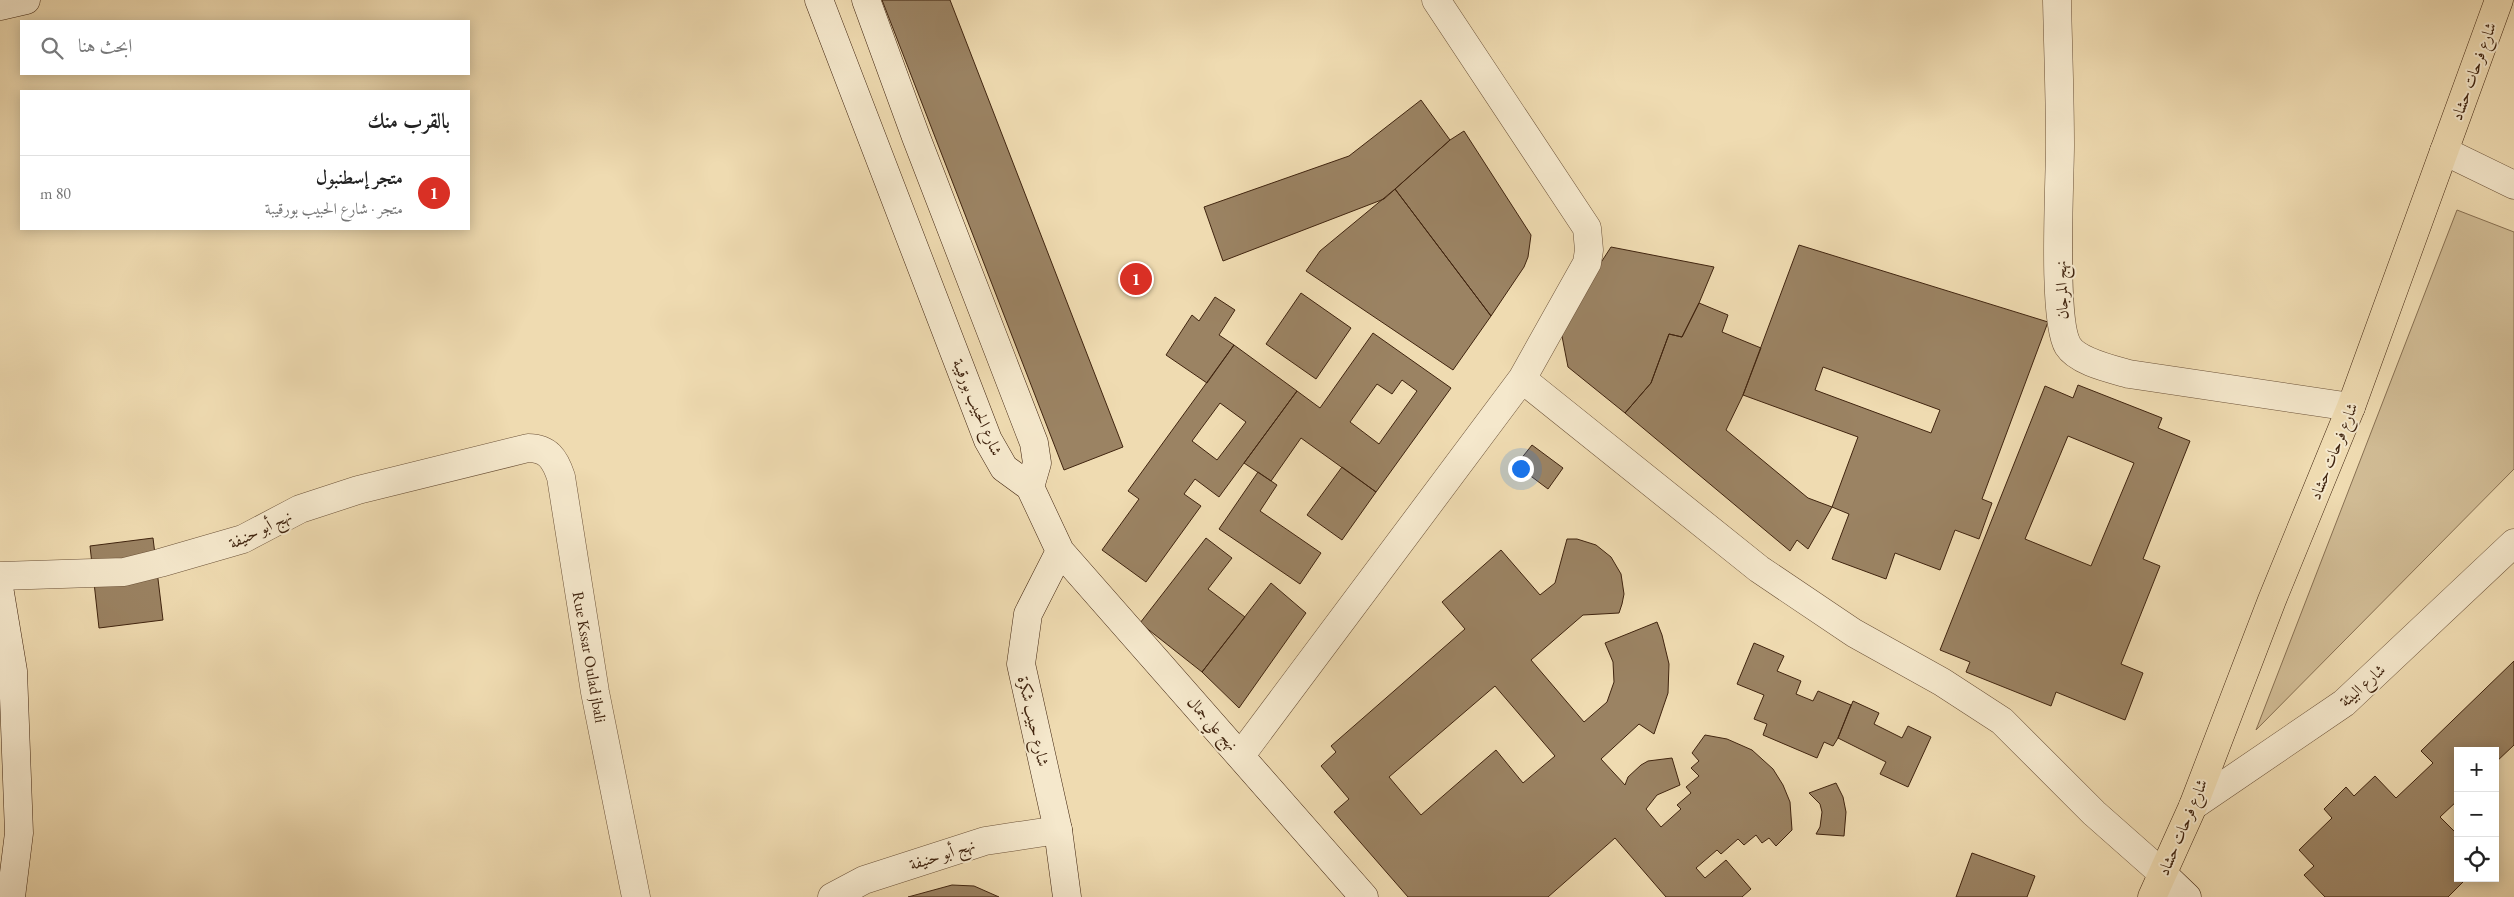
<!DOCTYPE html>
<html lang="ar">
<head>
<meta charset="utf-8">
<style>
	body { margin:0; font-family:"EB Garamond",Amiri,serif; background:#f2f2f2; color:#222; direction:rtl }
	.controls { position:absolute; right:15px; bottom:15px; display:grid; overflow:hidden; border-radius:0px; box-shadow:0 2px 12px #0003 }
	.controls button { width:45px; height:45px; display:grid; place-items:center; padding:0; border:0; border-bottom:1px solid #e0e0e0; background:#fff; color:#222; font:25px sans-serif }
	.you { position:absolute; left:1520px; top:468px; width:18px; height:18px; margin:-12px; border:4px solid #fff; border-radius:50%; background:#1a73e8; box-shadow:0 0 0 8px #1a73e833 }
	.badge { display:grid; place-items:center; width:32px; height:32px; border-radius:50%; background:#d93025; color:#fff; font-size:16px; font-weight:700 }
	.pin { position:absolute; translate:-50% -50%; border:2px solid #fff; box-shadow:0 1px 5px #0006 }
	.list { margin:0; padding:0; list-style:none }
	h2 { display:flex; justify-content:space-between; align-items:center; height:65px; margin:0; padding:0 20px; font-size:21px }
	h2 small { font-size:16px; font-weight:400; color:#767676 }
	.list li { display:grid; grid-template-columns:32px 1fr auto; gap:15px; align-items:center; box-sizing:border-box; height:75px; padding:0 20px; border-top:1px solid #e0e0e0 }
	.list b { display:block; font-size:19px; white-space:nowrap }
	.list p { margin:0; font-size:16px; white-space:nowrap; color:#767676 }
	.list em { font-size:16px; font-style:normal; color:#767676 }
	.icon { flex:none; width:28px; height:28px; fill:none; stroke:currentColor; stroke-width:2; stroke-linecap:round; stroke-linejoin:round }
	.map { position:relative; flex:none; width:2514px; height:897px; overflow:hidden; direction:ltr }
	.search { position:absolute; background:#fff; box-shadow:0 2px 12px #0003; left:20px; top:20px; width:450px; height:55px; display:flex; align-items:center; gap:12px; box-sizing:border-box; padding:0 18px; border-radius:0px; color:#767676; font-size:19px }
	.panel { position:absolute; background:#fff; box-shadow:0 2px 12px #0003; left:20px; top:90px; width:450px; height:140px; border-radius:0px; direction:rtl }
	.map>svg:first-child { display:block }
	.green { fill:#d1bc95; stroke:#887052 }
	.building { fill:#9b8363; stroke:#40240f; fill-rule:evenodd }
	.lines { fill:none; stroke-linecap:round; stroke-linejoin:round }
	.street-casing { stroke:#6c5238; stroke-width:29 }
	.secondary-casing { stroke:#40240f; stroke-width:29 }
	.primary-casing { stroke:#40240f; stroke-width:29 }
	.street { stroke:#f5e8cc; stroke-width:28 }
	.secondary { stroke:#f5e8cc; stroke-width:28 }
	.primary { stroke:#efdbb1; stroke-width:28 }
	.labels { text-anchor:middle; stroke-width:4; stroke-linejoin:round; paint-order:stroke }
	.street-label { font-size:16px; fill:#40240f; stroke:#f5e8cc }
</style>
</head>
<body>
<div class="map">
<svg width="2514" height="897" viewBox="0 0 2514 897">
	<rect width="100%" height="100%" fill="#efdbb1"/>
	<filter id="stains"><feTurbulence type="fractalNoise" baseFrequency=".004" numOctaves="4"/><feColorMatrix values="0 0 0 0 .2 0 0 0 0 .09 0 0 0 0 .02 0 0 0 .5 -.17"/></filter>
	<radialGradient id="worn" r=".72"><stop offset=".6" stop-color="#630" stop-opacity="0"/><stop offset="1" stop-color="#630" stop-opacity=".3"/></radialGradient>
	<!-- green -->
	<path class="green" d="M2457,210l57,22v237l-258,261z"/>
	<!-- building -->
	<path class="building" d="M882,0h68l173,447 -59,23z
		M1421,100l29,40 -66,59 -161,62 -19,-54 145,-51z
		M1464,131l67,104 -3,22 -4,10 -33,49 -96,-127 55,-49z
		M1395,189l96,127 -38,54 -147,-99 14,-20z
		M1799,245l249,77 -66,177 10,4 -13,36 -24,-9 -15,40 -45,-17 -9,26 -54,-20 17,-45 -17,-7 26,-70 -115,-42zM1823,367l117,43 -9,23 -116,-43z
		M1611,247l103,20 -15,36 -17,34 -13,-3 -18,49 -26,30 -57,-46 -8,-41z
		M1301,293l50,35 -35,51 -50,-35z
		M1215,297l20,13 -16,25 15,10 -27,38 -41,-28 26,-40 7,6z
		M1699,303l29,12 -6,17 39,16 -18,47 -17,35 82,68 24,9 -24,42 -11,-9 -7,11 -165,-138 26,-30 18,-49 13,3z
		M1373,333l78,55 -75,104 -75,-54 -30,43 -27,-18 53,-72 23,17zM1402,380l15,11 -38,53 -29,-22 27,-38 15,10z
		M1234,345l63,46 -78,106 -24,-18 -11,15 17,12 -55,76 -44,-32 37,-51 -11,-8zM1220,403l26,19 -29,38 -25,-19z
		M2078,385l84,33 -4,10 32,13 -47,118 17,7 -39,98 22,9 -18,47 -69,-28 -5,14 -85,-34 4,-10 -30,-12 105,-264 28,12zM2068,436l66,27 -43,103 -66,-27z
		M1532,445l31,23 -15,21 -32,-24z
		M1342,467l34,25 -34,48 -35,-25z
		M1258,472l19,13 -17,26 61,42 -21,31 -81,-55z
		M153,538l10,82 -64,8 -9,-82z
		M1206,538l26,20 -24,31 37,28 -43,55 -62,-49z
		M1567,539h10l19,6 15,12 10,17 3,20 -2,10 -3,9 -36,2 -52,45 53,62 23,-20 7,-20 -1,-20 -8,-19 52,-21 5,13 7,29 -1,29 -14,41 -15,-10 -38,35 24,26 3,-8 13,-12 7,-4 24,-3 8,27 -23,10 -11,14 15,18 20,-18 -4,-4 14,-12 -5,-6 13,-11 -8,-8 8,-7 -7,-8 13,-18 22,4 25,11 21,19 10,16 7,17 2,28 -16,16 -7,-8 -7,5 -6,-8 -12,10 -6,-6 -17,15 -4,-4 -21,18 9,10 21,-18 25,29 -9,8h-76l-51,-59 -67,59h-140l-74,-85 15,-13 -28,-33 15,-14 -5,-6 134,-117 -23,-27 59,-52 39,45 15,-12zM1495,686l60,70 -32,27 -27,-33 -75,65 -32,-38z
		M1271,583l35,30 -67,95 -37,-36z
		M1754,643l30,13 -7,15 24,10 -5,13 17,7 5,-10 33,14 -13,33 -5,8 -9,-4 -7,16 -54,-23 4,-11 -13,-5 10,-24 -27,-11z
		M2514,661v84l-19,18v-12h-37v49l-18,17 18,18v43h9l-19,19h-123l-21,-22 10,-9 -15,-16 33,-32 -8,-9 22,-22 8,9 21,-20 21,22 37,-35 -12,-12z
		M1853,701l26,12 -5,11 28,14 6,-12 23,11 -23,50 -28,-13 6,-12 -48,-24z
		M1836,783l7,14 3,15 -2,24 -28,-2 4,-7 2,-15 -2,-8 -11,-11z
		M1972,853l63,23 -8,21h-71z
		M952,885l22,1 25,11h-91z"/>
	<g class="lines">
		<defs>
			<path id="street" d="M2057,0c1,48 3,97 3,145 0,37 -8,175 8,201 10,16 44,23 61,28l222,33
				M2444,151l70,34
				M1522,379l237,190 95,64 88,49 60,39 92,92 69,61
				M0,576l124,-4 36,-9 83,-24 57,-30 58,-19 170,-42c20,0 27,11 33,29l34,215 41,205
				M1241,755l281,-376 65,-116 2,-13 -2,-22 -151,-228
				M2193,806l151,-103 170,-160
				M832,897l32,-17 121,-39 73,-11"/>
			<path id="secondary" d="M819,0l169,440 16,28 26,19 30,64 304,346
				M866,0l50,137 118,306 3,20 -7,24
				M0,6l26,-6
				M1060,551l-32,63 -7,50 37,166 9,67
				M0,593l13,78 6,162 -8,64
				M2163,874l24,23"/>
			<path id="primary" d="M2152,897l41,-91 79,-206 79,-193 148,-407"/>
		</defs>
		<!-- street casing -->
		<use href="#street" class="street-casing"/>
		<!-- secondary casing -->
		<use href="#secondary" class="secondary-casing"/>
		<!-- primary casing -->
		<use href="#primary" class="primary-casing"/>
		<!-- street -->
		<use href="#street" class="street"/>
		<!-- secondary -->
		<use href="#secondary" class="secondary"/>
		<!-- primary -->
		<use href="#primary" class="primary"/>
	</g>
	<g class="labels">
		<!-- street labels -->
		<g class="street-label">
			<text transform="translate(2473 71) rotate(-70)" y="6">شارع فرحات حشاد</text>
			<text transform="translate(2061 290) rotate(-92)" y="6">نهج المرجان</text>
			<text transform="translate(978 407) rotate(67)" y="6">شارع الحبيب بورقيبة</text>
			<text transform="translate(2333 451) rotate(-68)" y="6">شارع فرحات حشاد</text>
			<text transform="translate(260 529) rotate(-26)" y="6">نهج أبو حنيفة</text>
			<text transform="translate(590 657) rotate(80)" y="6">Rue Kssar Oulad jbali</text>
			<text transform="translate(2362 685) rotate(-42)" y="6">شارع البيئة</text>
			<text transform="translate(1034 721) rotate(77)" y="6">شارع حبيب شكرة</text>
			<text transform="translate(1213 723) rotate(48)" y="6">نهج علي جمال</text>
			<text transform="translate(2182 827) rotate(-67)" y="6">شارع فرحات حشاد</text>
			<text transform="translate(942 854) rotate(-18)" y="6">نهج أبو حنيفة</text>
		</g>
	</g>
	<rect width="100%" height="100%" filter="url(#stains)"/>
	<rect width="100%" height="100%" fill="url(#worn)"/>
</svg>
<div class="controls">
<button>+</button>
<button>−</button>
<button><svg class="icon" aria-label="locate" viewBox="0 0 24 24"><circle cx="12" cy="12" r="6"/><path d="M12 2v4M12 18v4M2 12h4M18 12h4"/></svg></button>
</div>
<div class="you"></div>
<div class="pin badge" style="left:1136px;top:279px">1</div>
<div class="search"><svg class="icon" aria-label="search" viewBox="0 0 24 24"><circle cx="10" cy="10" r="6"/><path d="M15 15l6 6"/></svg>ابحث هنا</div>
<section class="panel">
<h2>بالقرب منك<small></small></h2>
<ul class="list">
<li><span class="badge">1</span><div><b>متجر إسطنبول</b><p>متجر · شارع الحبيب بورقيبة</p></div><em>80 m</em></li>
</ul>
</section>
</div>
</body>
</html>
